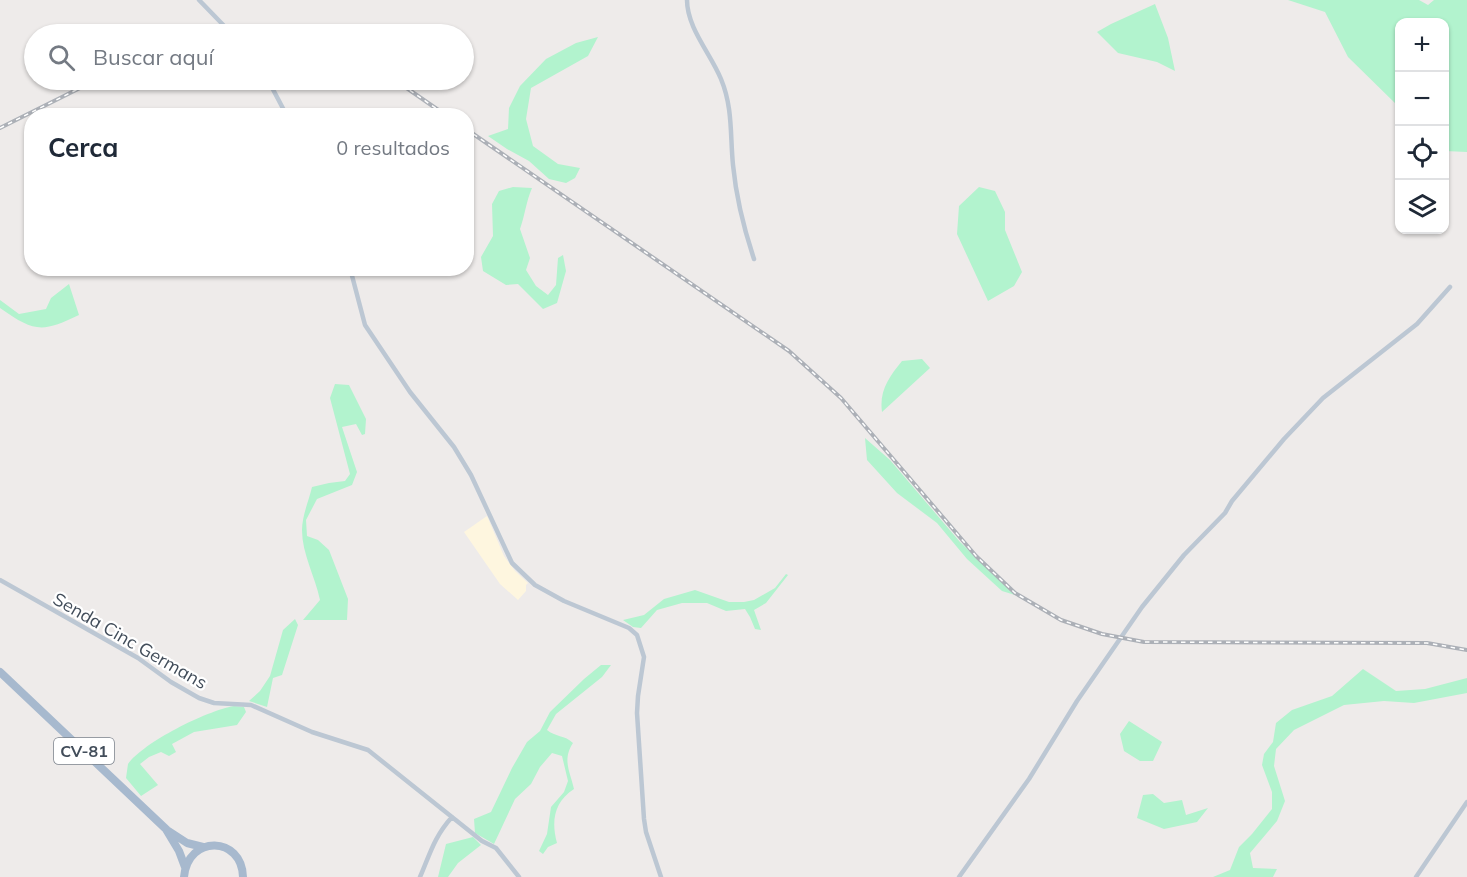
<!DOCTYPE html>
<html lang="es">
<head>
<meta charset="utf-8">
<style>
	body { margin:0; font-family:Mulish,sans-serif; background:#f2f2f3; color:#1f2937 }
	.controls { position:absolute; right:18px; top:18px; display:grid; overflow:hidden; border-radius:12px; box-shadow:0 2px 4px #0004 }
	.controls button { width:54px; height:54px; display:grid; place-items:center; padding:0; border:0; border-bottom:2px solid #e0e1e3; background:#fff; color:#1f2937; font:30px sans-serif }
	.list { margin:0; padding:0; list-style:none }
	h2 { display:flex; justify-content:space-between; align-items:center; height:78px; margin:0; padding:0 24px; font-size:26px }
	h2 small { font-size:20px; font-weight:400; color:#747a83 }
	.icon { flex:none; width:33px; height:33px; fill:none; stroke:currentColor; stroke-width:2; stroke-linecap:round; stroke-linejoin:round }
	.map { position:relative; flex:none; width:1467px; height:877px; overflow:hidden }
	.search { position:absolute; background:#fff; box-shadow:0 2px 4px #0004; left:24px; top:24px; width:450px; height:66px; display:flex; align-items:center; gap:15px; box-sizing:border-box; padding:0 21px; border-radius:33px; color:#747a83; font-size:22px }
	.panel { position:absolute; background:#fff; box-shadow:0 2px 4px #0004; left:24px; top:108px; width:450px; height:168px; border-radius:24px }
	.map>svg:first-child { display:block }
	.commercial { fill:#fef6df }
	.green { fill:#b2f3ce }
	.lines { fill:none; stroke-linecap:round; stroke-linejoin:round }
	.street { stroke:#bcc7d3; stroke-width:4.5 }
	.primary { stroke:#a7b9ce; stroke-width:8 }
	.rail-casing { stroke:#acb0b7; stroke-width:4 }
	.rail { stroke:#fff; stroke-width:1.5; stroke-dasharray:4.5; stroke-linecap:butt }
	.labels { text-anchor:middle; stroke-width:4.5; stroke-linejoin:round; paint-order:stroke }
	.shield { fill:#fff; stroke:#7b828c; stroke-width:1.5 }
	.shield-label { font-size:16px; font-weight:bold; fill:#424d5a }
	.street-label { font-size:18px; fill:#424d5a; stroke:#fff }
</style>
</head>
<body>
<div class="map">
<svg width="1467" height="877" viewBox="0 0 1467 877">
	<rect width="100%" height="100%" fill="#eeebea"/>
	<!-- commercial -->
	<path class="commercial" d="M487,516l17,40 11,15 13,12 -2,2v6l-8,9 -18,-16 -36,-52z"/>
	<!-- green -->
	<path class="green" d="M1288,0h131l9,5 6,-5h33v152l-22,-1 -1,-129h-44l-1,85 -51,-50 -23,-45z
		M1155,4l13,34 7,33 -18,-9 -39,-9 -21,-21 14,-8z
		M598,37l-10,19 -57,32 -5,31 7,27 25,18 22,4 -5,10 -9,5 -17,-4 -20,-18 -22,-12 -19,-13 20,-7 1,-21 11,-22 26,-27 30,-16z
		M513,187l19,1c-6,14 -7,27 -12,41l10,29 -4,12 10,16 12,9 8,-10 2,-27 5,-3 3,16 -9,32 -14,6 -25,-25 -12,1 -23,-14 -2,-14 12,-21 -1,-32 7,-13z
		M979,187l16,4 10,21v18l17,42 -8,14 -26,15 -31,-67 2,-28z
		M69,284l10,31c-37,18 -45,17 -79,-7v-8l19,14 27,-5 5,-11z
		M922,359l8,9 -48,44c-3,-21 7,-35 20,-51z
		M335,384l14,1 17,34 -1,15 -3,1 -6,-11 -14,3 15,45 -5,13 -35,14 -11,21 1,16 11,4 11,10 19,49 -1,21h-44l17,-20c-5,-24 -18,-46 -18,-70 0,-14 7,-30 10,-43l17,-4 16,-2 5,-7 -20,-76z
		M865,438l25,22 70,82 55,53 -13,-4 -35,-32 -30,-36 -40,-30 -30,-33z
		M786,574l2,1 -22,28 -12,7 7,20 -6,-1 -5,-12 -5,-8 -19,2 -19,-8h-25l-25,7 -16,18 -8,-1 -10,-7 21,-5 20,-16 31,-9 34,12h15l10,-2 21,-12z
		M295,619l3,6 -16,50 -9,3 -6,29 -18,-6 11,-10 10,-15 13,-46z
		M601,665h10l-9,12 -46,37 -9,16c8,7 18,5 26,13 -11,17 -3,28 1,46 -20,13 -23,32 -17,54l-9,4 -5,7 -4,-3 8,-17 4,-27 13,-15 4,-11 -6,-25 -10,-3 -12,14 -9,17 -16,15 -21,45 -19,-11 -1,-14 17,-7 21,-44 15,-26 13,-11 10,-19 34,-33z
		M1363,669l33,22 29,-2 42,-11v15l-53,10 -30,-2 -40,4 -50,25 -18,19 -2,17 11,35 -8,20 -27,32 3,15 24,1 -4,8h-60l17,-7 9,-23 13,-13 20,-25v-17l-10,-27 2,-11 9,-12 3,-19 16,-13 40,-14z
		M234,706l10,1 2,5 -9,13 -43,7 -22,12 4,8 -7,4 -8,-4 -12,5 -9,7 18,21 -17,11 -15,-18 2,-14c16,-22 78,-53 106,-58z
		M1129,721l33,21 -9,19h-13l-16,-10 -4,-17z
		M1153,794l11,9 18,-3 4,15 22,-7 -11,14 -33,7 -27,-11 6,-23z
		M473,837l8,8 -23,18 -10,14h-10l8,-33z"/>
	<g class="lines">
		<!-- street -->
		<path class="street" d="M199,0l33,34
			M687,0c0,28 24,54 34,79 12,29 9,56 12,86 3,31 11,64 21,94
			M268,80l19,36
			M350,268l15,57 45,67 44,55 17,28 41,88 23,22 29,16 65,27 8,7 7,22 -6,39 -1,17 7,106 2,13 15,45
			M0,580l138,78 33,24 28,16 15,5 37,2 61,27 56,18 114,91 14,7 23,29
			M420,877c10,-23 14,-40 32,-60
			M959,877l70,-98 48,-78 65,-94 42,-52 41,-42 7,-12 52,-62 39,-41 94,-74 33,-37
			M1416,877l51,-75"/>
		<!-- primary -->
		<path class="primary" d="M0,672l167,158 20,13 16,4
			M167,831l12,20 6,16
			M184,877c4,-43 58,-41 59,0"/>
		<defs>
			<path id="rail" d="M241,34h17
				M395,80l52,36
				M0,128l96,-48
				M466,129l323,222 52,47 135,158 39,37 46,27 41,14 42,8 283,1 40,7"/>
		</defs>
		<!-- rail casing -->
		<use href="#rail" class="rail-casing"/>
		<!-- rail -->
		<use href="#rail" class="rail"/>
	</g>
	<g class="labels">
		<!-- shield labels -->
		<rect class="shield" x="54" y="738" width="60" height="26" rx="4.5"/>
		<g class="shield-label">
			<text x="84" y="757">CV-81</text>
		</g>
		<!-- street labels -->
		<g class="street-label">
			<text transform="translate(130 641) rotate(30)" y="6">Senda Cinc Germans</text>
		</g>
	</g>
</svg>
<div class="controls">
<button>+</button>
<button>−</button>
<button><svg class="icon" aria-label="locate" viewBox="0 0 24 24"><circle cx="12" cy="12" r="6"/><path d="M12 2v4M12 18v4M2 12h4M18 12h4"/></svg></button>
<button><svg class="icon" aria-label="layers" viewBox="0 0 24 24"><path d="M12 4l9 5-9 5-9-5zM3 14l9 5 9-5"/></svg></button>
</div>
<div class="search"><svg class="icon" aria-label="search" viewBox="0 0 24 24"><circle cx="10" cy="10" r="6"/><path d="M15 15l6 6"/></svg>Buscar aquí</div>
<section class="panel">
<h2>Cerca<small>0 resultados</small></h2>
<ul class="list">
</ul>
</section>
</div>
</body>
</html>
